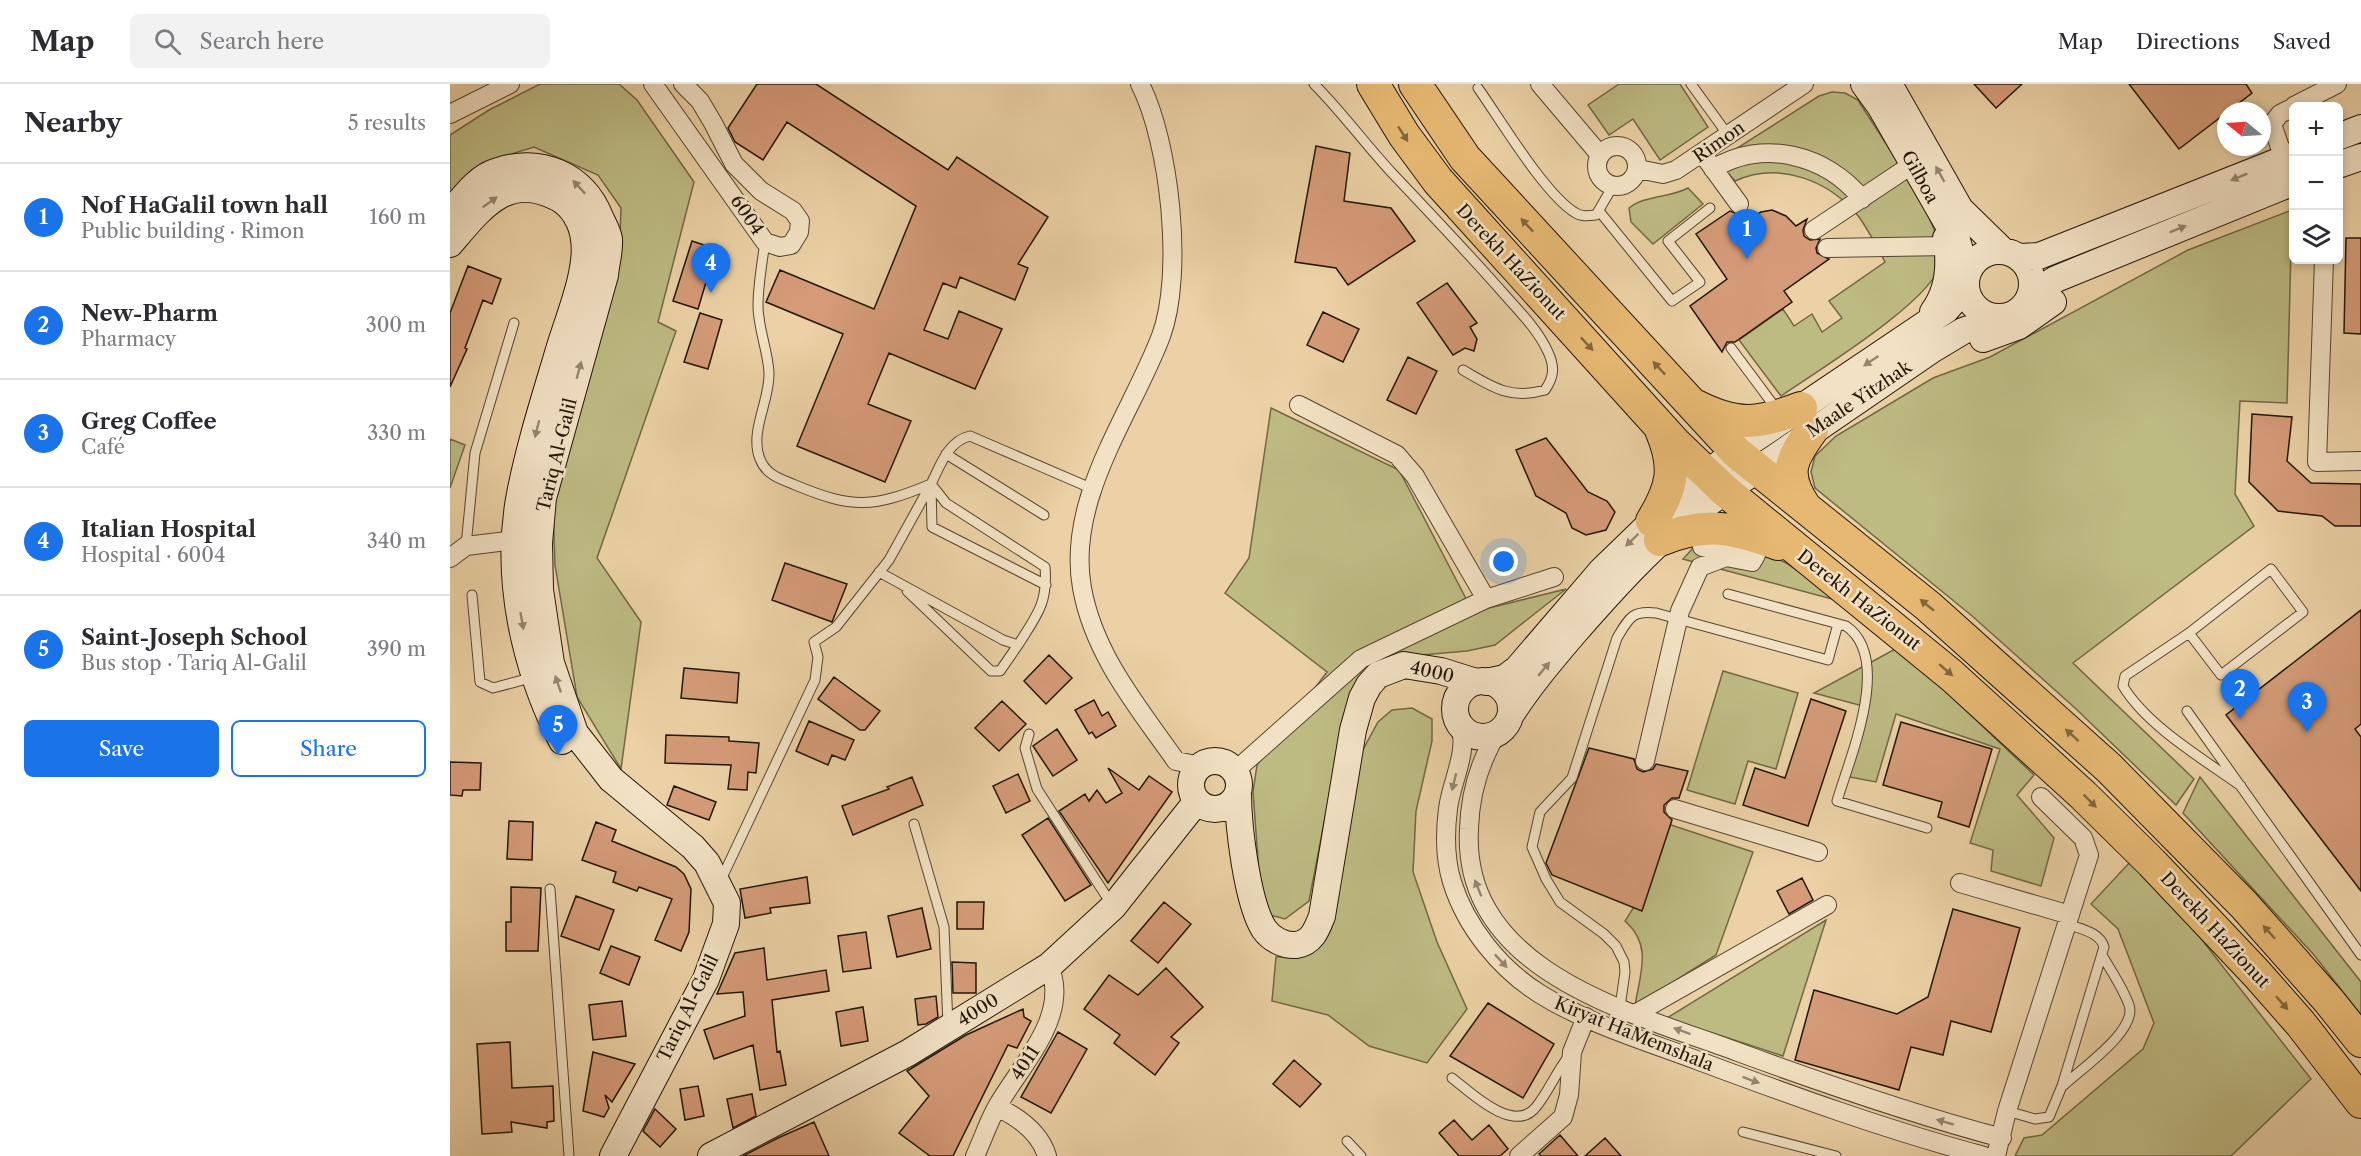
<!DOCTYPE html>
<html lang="en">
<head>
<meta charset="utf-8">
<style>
	body { margin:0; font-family:"Libre Caslon Text",serif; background:#f2f2f3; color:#2b2b33 }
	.controls { position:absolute; right:18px; top:18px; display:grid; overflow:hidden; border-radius:9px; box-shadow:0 3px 9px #0003 }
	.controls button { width:54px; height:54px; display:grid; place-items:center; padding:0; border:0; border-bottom:2px solid #e1e1e2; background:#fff; color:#2b2b33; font:30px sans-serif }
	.compass { position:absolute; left:1767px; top:18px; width:54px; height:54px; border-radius:50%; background:#fff; box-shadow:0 3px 9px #0003; rotate:288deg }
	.you { position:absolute; left:1054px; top:478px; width:21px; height:21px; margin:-15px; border:4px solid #fff; border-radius:50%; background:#1a73e8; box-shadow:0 0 0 9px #1a73e833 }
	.badge { display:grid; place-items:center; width:39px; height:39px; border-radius:50%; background:#1a73e8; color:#fff; font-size:20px; font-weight:700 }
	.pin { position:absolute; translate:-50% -50px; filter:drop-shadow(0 2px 3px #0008) }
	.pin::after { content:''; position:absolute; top:32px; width:21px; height:18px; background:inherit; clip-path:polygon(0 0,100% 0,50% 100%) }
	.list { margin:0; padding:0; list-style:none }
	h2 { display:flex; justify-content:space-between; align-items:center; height:78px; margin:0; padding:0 24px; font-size:26px }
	h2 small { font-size:20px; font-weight:400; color:#7c7c81 }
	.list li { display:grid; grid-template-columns:39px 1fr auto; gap:18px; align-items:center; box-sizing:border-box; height:108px; padding:0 24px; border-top:2px solid #e1e1e2 }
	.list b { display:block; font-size:22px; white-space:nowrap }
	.list p { margin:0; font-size:20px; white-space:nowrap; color:#7c7c81 }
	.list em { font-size:20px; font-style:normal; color:#7c7c81 }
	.actions { display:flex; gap:12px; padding:18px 24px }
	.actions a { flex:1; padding:14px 0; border:2px solid #1a73e8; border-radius:9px; text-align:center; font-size:21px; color:#1a73e8 }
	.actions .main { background:#1a73e8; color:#fff }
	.icon { flex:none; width:33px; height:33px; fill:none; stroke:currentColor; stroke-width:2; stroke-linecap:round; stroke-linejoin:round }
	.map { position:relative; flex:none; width:1911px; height:1072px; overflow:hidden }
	header { display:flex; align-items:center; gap:36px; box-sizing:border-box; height:84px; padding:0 30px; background:#fff; border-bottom:2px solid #e1e1e2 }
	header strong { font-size:28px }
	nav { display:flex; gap:33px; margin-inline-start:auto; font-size:21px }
	.search { width:420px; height:54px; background:#f2f2f3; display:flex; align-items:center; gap:15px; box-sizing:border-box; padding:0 21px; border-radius:9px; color:#7c7c81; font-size:22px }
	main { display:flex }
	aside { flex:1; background:#fff }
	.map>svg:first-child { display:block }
	.green { fill:#bdba82; stroke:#706845; stroke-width:1.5 }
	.building { fill:#d59b78; stroke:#221608; stroke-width:1.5 }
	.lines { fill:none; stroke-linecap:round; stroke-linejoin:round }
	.lane-casing { stroke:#54452f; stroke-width:11 }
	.street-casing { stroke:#54452f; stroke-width:20 }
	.secondary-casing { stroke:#221608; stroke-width:28 }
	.highway-casing { stroke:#221608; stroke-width:34 }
	.lane { stroke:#f2e1c4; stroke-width:9 }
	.street { stroke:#f2e1c4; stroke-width:18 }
	.secondary { stroke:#f2e1c4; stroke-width:26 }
	.highway { stroke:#e6b872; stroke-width:32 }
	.oneway { fill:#84673d }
	.oneway2 { fill:#94866f }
	.labels { text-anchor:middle; stroke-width:5; stroke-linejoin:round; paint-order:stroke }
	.street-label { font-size:18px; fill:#221608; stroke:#f2e1c4 }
</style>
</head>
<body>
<header>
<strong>Map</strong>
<div class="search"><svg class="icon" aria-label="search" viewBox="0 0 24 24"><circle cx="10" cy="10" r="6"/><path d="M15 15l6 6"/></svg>Search here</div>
<nav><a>Map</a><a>Directions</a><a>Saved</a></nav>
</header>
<main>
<aside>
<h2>Nearby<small>5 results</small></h2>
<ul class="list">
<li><span class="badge">1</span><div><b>Nof HaGalil town hall</b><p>Public building · Rimon</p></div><em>160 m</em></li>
<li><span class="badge">2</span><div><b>New-Pharm</b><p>Pharmacy</p></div><em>300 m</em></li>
<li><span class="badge">3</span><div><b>Greg Coffee</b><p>Café</p></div><em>330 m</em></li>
<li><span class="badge">4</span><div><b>Italian Hospital</b><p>Hospital · 6004</p></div><em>340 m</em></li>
<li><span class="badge">5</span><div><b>Saint-Joseph School</b><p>Bus stop · Tariq Al-Galil</p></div><em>390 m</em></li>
</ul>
<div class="actions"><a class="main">Save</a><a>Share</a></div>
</aside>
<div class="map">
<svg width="1911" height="1072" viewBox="0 0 1911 1072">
	<rect width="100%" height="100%" fill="#ebd1a5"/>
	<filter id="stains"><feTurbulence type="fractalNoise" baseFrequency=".00333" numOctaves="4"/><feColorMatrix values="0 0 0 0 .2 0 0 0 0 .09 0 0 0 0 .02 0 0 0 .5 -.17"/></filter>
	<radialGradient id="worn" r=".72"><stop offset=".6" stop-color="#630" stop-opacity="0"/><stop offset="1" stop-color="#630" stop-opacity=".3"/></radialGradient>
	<!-- green -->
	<path class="green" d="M90,0h79l18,16 57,82 -36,140 18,9 -79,227 44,64 -20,147 -44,-72 -22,-132 -2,-59 66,-244 2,-54 -23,-33 -64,-28 -52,16 -32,32v-60l39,-25z
		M1169,0h61l28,43 -48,33 -27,-41 -24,16 -21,-30z
		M1382,8l13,1 13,7c20,33 88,127 83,162 -5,37 -127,111 -160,134l-42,-56 44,-31 11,17 18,-12 10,18 20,-14 -13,-17 56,-39c-8,-15 -16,-31 -26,-45 -30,-37 -80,-56 -124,-36l-18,-20 102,-65z
		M1238,104l15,16 -50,40 -22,-22 -2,-14c16,-13 41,-10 59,-20z
		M1842,126l-5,193 -47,-2 -5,93 19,32 -181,137 121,116 -18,26 -101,-97 -104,-93 -156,-127 -4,-16 4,-16 21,-20 97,-58 57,-21 198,-107z
		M821,324l128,62 74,142 93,-23 -71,56 -28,6 -80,7 -44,66 -34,177 -24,18 -23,-6 -9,-121 4,-27 70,-93 -102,-79 24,-35z
		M0,355l15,6 -15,43z
		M1292,457l44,22 57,39 -160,-43 12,-13z
		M1449,563l135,128 -17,20 37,43 -13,48 -50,-15 2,-21 -23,-7 30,-94 -104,-35 -20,68 -32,-6 19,-70 -49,-13z
		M1273,587l75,22 -22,76 -28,-8 -13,43 -48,-14z
		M962,624l20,11v22l-16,70 -3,61 24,70 30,67 -40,54 -58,-17 -41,-31 -56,-14 4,-44 25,-1 58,-199 19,-35 14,-12z
		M1750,693l161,205v33l-47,-60 -131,-142z
		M1218,740l85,28 -37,103 -81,51c5,-33 18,-60 -10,-85l24,-38z
		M1680,778l61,64 120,153 -80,77h-216l9,-18 18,-3 101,-86 11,-26 -36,-94 -27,-25z
		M1376,836l-43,136 -116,-38z"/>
	<!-- building -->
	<path class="building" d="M307,0h59l132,86 9,-13 91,60 -30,47 10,4 -13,32 -55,-23 -4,11 -13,-5 -19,47 24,9 11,-28 43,18 -27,60 -86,-36 -21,51 43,17 -26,61 -88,-36 46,-112 -77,-32 14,-32 94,39 42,-103 -129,-84 -24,38 -28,-18 -7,-14z
		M1524,0h48l-26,24z
		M1679,0h117l6,9 -73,56z
		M866,62l34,7 -6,48 47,7 24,33 -67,44 -12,-17 -41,-6z
		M1322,126l14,6 10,10 11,-7 -4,11 1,6 6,4 10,-1 -4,9 1,5 12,6 -45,32 8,11 -57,40h-8l-5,10 -32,-46 37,-27 -31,-45 34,-23 10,4 6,-2 3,6 12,-7z
		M1896,154h15v96l-17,-1z
		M242,157l24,8 -18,60 -25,-8z
		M18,182l33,13 -9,25 -9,-4 -18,48 2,1 -17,38v-74z
		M997,199l30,40 -7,4 7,12 -3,12 -9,-3 -12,7 -36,-52z
		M873,228l36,17 -16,33 -36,-17z
		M250,229l22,7 -14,49 -24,-7z
		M958,273l29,14 -21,43 -29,-14z
		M1802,330l40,3 -5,44 24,22 50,1v42h-26l-13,-10 -44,-5 -29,-29z
		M1096,354l42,54 19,9 8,11 -9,18 -20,5 -14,-7 -6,-15 -30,-17 -20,-46z
		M335,479l62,21 -15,38 -60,-22z
		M1911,526v114l-6,5 6,8v154l-135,-176z
		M599,571l23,23 -26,26 -22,-23z
		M234,584l55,5 -2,30 -56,-5z
		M384,593l46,34 -15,19h-5l-42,-31z
		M1361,615l35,12 -38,115 -65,-21 12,-37 30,10z
		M644,616l8,16 6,-4 8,14 -20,12 -4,-6 -3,2 -14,-24z
		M552,617l24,23 -27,27 -24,-23z
		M359,637l45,19 -9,20 -13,-5 -4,10 -32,-14z
		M1451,638l91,27 -23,78 -31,-10 4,-15 -59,-17z
		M607,645l20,31 -24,16 -20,-30z
		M216,651l63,2v4l30,2 -3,30 -8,-1 -1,18 -19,-1 3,-24 -66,-2z
		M1139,664l45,11 3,10 6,3 10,-3 3,-5 32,7 -9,27h-7l-8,7v7l8,8 -30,91 -90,-36 -6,-12z
		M0,678l31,1 -1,27h-17l-1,6 -12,-1z
		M658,684l31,22 10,-14 23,16 -64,91 -49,-72 26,-17 4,7 8,-11 9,13 16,-10z
		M568,690l12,27 -24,12 -13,-27z
		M462,693l11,28 -70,30 -11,-29 47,-17 -2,-2z
		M224,702l42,16 -7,18 -42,-15z
		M598,734l43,67 -26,16 -43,-66z
		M59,737l24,1 -1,38 -25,-1z
		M146,738l20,8 -4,11 64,26 8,7 7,15 -2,43 -8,19 -26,-11 17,-41 -33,-12 -2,4 -24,-9 3,-10 -34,-12z
		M357,793l3,26 -40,5 1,5 -26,5 -5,-29z
		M1352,794l11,22 -24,14 -12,-23z
		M61,803l30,1 -3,63h-32v-29h5z
		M126,812l38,14 -15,40 -38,-14z
		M507,818h27l-1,27h-26z
		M714,818l27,22 -33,39 -27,-22z
		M472,824l9,41 -34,8 -9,-41z
		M1503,825l67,19 -29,104 -40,-11 -8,34 -32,-8 -12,43 -104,-30 19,-70 83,24 31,-17z
		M416,848l5,36 -28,4 -5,-36z
		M161,862l29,11 -11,28 -29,-12z
		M314,864l3,32 59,-10 3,21 -57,9 5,52 3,-1 6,34 -26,5 -7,-45 -39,14 -10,-29 41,-14 -2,-24 -26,2 18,-41z
		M502,878l24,1v30h-23z
		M716,884l37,39 -32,30 8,6 -24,32 -41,-32 6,-8 -36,-26 25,-34 29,20z
		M486,912l2,21 -12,7 -8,1 -3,-26z
		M172,917l4,35 -33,4 -4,-35z
		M1038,919l66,41 -31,54 -73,-42z
		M413,923l5,34 -27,5 -5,-34z
		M573,925l1,8 7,4 -14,27 -9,-3 -55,111h-23l-31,-23 30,-37 -22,-25 59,-36z
		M608,948l29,17 -36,64 -30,-16z
		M60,958l2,46 41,-2 1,35 -7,1v6l-36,-6 1,10 -30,2 -5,-90z
		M143,968l42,12 -23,38 -7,-7 4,13 -5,9 -21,-6z
		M844,976l27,24 -21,23 -27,-23z
		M248,1002l6,30 -19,4 -5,-31z
		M302,1010l4,22 -23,12 -6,-29z
		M205,1025l21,20 -16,18 -17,-16z
		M1004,1036l18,20 17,-15 19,24 -8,7h-41l-20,-23z
		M364,1038l15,34h-86l35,-18z
		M1110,1051l18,21h-37l-2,-2z
		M1155,1054l16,18h-36z"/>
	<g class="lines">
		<defs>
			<path id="lane" d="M864,0c28,28 51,60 78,89 38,40 76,80 112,121 16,18 34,36 44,58 7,15 6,25 -3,38 -35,10 -53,-3 -82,-20
				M1241,0l37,51
				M1028,4c22,31 66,105 96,124 7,5 14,4 22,3l17,-29
				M1149,127l73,90 28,-19 -32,-41 42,-33
				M315,158c-3,21 -7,43 -7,64 0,22 10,45 11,67 1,28 -20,59 -9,86 6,16 21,20 35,26 58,24 78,23 136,-1 9,-18 17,-43 39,-48l123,53
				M1281,264l47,63
				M496,370l98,61
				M481,403l1,40 114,58
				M16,462l9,-93 39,-130
				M429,488l124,68 15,5c19,-30 30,-42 27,-78l-99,-64 -15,-19
				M457,507l84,80h9l18,-26
				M1278,510l118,32c47,32 4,131 -9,175l90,27
				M22,511l8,87 13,6 41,-11
				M1739,549l32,42 82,-63 -32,-43 -82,64 -64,43 -2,10c24,40 80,73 118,100
				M1737,627l174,244
				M579,650l-4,14 12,41 75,116
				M464,740l30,103 4,99
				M270,798l95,-202 3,-23 -4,-15 22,-15 53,-67 42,-76
				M100,805l19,267
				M1160,943l10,-20 5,-35 -1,-10 -8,-16 -12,-12 -44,-32 -14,-23 -14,-32 8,-35 32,-34 45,-140c12,-20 15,-28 39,-25l172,47 10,-36
				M1002,994c18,14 62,57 84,29 13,-16 20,-35 33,-51
				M1614,1001c17,-16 74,-55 65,-80 -6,-17 -18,-34 -27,-50
				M1557,1027l28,8 14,-2 13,-31 42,-139c-4,-15 -24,-18 -37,-23
				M1293,1048l93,24
				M897,1057l14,15"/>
			<path id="street" d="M203,0l112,158 15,5 11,-2 8,-13 1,-11 -7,-10 -32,-20 -27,-27 -21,-41 -13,-22 -17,-17
				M690,0c30,59 44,190 21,252 -30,79 -95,163 -79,252 12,67 56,119 94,173l25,5
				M1090,0l60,71
				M1844,22l43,-22
				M0,30l60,-30
				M1147 82a20 20 0 1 1 40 0a20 20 0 1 1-40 0Z
				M1834,75l-12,-35 8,-10 14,-7
				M1257,76l32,44
				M1188,85l25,5 13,-4 128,-86
				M1263,85c50,-31 114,-14 149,30
				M1364,146l99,-66
				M1377,164l120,-2
				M1874,176l-7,202 44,-1
				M849,321l98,50 18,21 71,123
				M0,474l16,-12 49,-6
				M1010,641c9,27 -9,57 -12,84 -3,23 -3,50 4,73 14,45 48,87 88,112 48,30 106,47 159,67 94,35 188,69 285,95
				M1049,646c-19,30 -29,63 -30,99 -8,143 164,184 269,223 87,32 174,62 264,86
				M1195,677l35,-150 20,-44 26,-10 26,5 4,-7 -22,-11 -23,5 -9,-2 28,-10
				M785,687l126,-112 125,-60 68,-22
				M1225,725l143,43
				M1510,799l110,32
				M1185,930l192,-109
				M547,1023c21,10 43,26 50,49
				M525,1072c8,-17 14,-36 23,-51 23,-40 73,-90 51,-139
				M1069,1072l44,-39 6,-22 3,-43 14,-35
				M1546,1072l11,-45 82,-256 -6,-17 -42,-41"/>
			<path id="secondary" d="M1414,0l16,22 77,134 10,35
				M1439,0l71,125 43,42
				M1888,53l23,-9
				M1888,81l23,-8
				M0,129c13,-15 27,-36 48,-42 43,-14 85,4 102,46 3,7 8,15 9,22 1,11 -3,25 -4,36l-62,223 -4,45 1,47 11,73 24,70 36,46 82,68 14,16 20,40 -1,21 -20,55 -93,177
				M0,160c31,-36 57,-73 108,-46 15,8 24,25 26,41 5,33 -17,82 -26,114 -14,47 -29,94 -38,141 -16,83 4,173 42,247
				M1516 200a33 33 0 1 1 66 0a33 33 0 1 1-66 0Z
				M1569,173l20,-1 255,-101
				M1577,219l15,-15 14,-9 238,-97
				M1483,228c16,-22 18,-47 13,-74
				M1533,255l36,-13 34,-24
				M1005 625a28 28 0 1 1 56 0a28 28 0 1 1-56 0Z
				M1036,598l19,-4 12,-9 85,-99 84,-81 55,-41 205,-138 20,-23
				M1060,632c19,-30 42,-57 65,-84 36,-41 71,-80 113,-115l245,-168 30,-18 36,-13
				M741 701a24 24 0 1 1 48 0a24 24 0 1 1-48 0Z
				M788,708c0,33 9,110 26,137 7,10 20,17 32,16 16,-2 21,-16 26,-29l31,-186 9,-32 7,-13 9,-10 26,-10 37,6 35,11
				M261,1072l197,-103 141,-87 64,-59 84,-106"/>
			<path id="highway" d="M923,0l31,51 34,46 237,262 49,47 227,185 132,120 69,68 105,111 44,50 60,78
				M965,0l50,74 271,294 192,154 181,162 135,137 85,96 32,40
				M1246,322c41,21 63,18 105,2
				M1355,423c-22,-33 -15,-47 7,-77
				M1202,437c21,-34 25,-54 9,-91
				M1210,456c46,-19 74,-12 118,4"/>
		</defs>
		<!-- lane casing -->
		<use href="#lane" class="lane-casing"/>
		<!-- street casing -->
		<use href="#street" class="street-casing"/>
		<!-- secondary casing -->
		<use href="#secondary" class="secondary-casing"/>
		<!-- highway casing -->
		<use href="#highway" class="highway-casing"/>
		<!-- lane -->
		<use href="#lane" class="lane"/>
		<!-- street -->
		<use href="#street" class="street"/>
		<!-- secondary -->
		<use href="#secondary" class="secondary"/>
		<!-- highway -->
		<use href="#highway" class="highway"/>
	</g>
	<!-- one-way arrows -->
	<defs><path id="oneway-solid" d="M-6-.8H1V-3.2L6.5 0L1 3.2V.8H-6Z" transform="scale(1.5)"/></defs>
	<g class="oneway">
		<use href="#oneway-solid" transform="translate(953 50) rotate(57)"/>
		<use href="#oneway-solid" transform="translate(1077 141) rotate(-133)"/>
		<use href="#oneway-solid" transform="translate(1137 260) rotate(47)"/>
		<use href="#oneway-solid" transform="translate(1209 284) rotate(-133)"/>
		<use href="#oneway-solid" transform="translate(1477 521) rotate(-141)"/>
		<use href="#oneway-solid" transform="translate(1496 586) rotate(41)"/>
		<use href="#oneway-solid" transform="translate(1622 651) rotate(-138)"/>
		<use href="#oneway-solid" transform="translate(1640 717) rotate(45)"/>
		<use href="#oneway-solid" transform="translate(1819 848) rotate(-132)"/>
		<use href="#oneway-solid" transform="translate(1832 919) rotate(49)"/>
	</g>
	<g class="oneway2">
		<use href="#oneway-solid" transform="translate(1490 90) rotate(-119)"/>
		<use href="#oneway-solid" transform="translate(1789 93) rotate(158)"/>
		<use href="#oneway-solid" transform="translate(129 103) rotate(-133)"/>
		<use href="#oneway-solid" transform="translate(40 118) rotate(-36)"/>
		<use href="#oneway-solid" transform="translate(1728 145) rotate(-22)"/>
		<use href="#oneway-solid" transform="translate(1421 277) rotate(146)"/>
		<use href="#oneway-solid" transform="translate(129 286) rotate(-75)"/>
		<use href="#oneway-solid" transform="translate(87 345) rotate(104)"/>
		<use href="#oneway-solid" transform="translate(1182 456) rotate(136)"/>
		<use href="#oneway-solid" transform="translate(72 537) rotate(80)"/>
		<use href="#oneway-solid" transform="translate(1094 585) rotate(-50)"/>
		<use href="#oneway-solid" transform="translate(108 600) rotate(-109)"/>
		<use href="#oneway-solid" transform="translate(1004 698) rotate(104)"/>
		<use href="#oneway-solid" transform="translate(1028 804) rotate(-112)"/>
		<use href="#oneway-solid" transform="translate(1051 877) rotate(47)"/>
		<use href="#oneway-solid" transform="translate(1232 947) rotate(-160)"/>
		<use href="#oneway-solid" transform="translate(1301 996) rotate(20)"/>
		<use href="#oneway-solid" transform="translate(1495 1038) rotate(-164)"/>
	</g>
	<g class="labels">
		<!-- street labels -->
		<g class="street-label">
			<text transform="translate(1269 58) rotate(-35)" y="6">Rimon</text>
			<text transform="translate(1470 93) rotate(61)" y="6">Gilboa</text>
			<text transform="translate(297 131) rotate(56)" y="6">6004</text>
			<text transform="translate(1061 178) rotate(47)" y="6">Derekh HaZionut</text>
			<text transform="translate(1409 315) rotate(-34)" y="6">Maale Yitzhak</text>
			<text transform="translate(107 371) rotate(-76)" y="6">Tariq Al-Galil</text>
			<text transform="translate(1409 516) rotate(38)" y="6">Derekh HaZionut</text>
			<text transform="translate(982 588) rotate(13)" y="6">4000</text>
			<text transform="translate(1765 846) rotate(47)" y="6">Derekh HaZionut</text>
			<text transform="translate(238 924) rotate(-64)" y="6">Tariq Al-Galil</text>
			<text transform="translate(528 926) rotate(-32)" y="6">4000</text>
			<text transform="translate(1184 950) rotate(22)" y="6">Kiryat HaMemshala</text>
			<text transform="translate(575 979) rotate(-57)" y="6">4011</text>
		</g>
	</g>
	<rect width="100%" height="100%" filter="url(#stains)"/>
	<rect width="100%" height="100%" fill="url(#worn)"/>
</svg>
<div class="controls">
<button>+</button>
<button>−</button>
<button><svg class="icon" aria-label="layers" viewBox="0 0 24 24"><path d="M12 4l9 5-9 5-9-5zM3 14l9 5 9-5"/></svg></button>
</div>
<svg class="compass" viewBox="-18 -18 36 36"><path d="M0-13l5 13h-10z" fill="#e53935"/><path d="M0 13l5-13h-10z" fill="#7c7c81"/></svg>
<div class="you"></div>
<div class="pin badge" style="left:1297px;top:175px">1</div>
<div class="pin badge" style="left:1790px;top:635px">2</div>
<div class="pin badge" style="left:1857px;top:648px">3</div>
<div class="pin badge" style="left:261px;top:209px">4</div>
<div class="pin badge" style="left:108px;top:671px">5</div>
</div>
</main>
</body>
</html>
